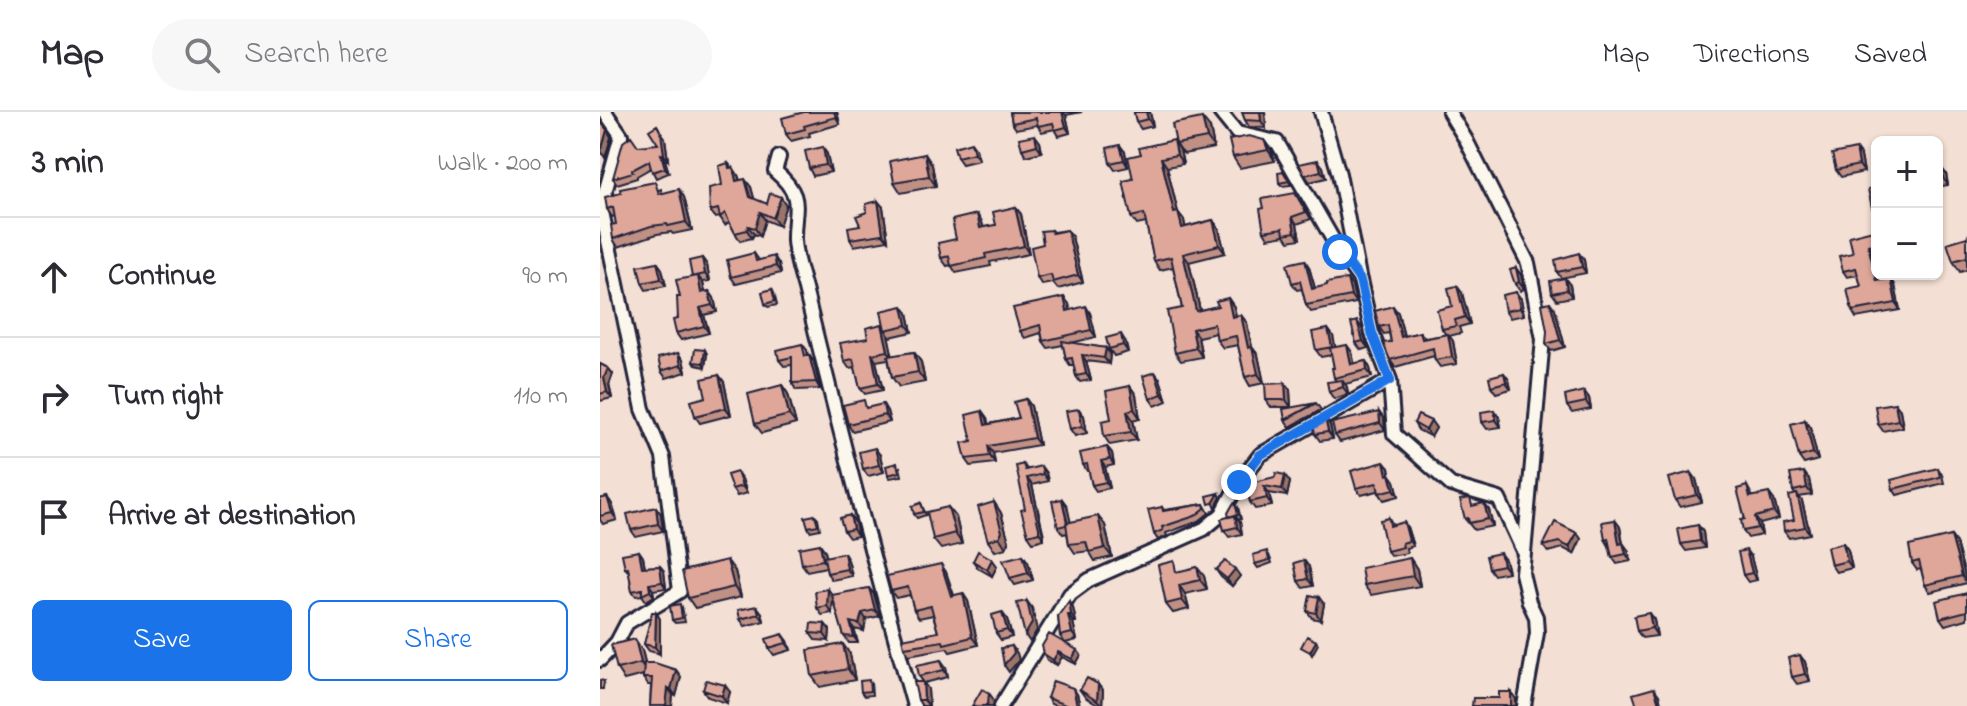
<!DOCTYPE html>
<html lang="en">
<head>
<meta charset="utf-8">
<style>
	body { margin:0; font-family:"Indie Flower",sans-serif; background:#f7f7f7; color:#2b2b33 }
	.controls { position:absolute; right:24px; top:24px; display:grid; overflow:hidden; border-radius:12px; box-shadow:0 2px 6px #0004 }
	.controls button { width:72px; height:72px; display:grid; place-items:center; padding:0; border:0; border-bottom:2px solid #e1e1e2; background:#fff; color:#2b2b33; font:40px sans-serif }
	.stop { position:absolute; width:24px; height:24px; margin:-18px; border:6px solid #1a73e8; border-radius:50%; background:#fff }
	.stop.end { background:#1a73e8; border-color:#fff; box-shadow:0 2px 8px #0008 }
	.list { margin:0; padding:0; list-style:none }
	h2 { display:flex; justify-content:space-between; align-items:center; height:104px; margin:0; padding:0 32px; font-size:34px }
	h2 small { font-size:26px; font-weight:400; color:#7c7c81 }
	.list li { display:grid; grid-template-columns:52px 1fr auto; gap:24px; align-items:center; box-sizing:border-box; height:120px; padding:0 32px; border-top:2px solid #e1e1e2 }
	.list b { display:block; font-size:30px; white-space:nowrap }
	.list em { font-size:26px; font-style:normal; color:#7c7c81 }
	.actions { display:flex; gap:16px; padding:24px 32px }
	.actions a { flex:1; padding:18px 0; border:2px solid #1a73e8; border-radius:12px; text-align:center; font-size:28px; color:#1a73e8 }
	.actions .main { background:#1a73e8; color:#fff }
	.icon { flex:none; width:44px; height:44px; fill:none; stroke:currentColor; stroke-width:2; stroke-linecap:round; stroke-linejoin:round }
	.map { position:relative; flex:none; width:1367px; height:594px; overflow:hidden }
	header { display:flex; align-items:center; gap:48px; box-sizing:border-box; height:112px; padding:0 40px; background:#fff; border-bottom:2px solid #e1e1e2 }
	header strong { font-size:38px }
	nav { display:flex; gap:44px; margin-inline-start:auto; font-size:28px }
	.search { width:560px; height:72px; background:#f7f7f7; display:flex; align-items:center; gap:20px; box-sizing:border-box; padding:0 28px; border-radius:44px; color:#7c7c81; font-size:30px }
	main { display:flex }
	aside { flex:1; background:#fff }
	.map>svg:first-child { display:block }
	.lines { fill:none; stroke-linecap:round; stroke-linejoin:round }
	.minor-casing { stroke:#22223b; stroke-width:18 }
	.minor { stroke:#fbf7ec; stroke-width:12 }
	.wall { fill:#c09084; stroke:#22223b; stroke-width:2 }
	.shaded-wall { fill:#9c756b; stroke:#22223b; stroke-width:2 }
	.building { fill:#dfa799; stroke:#22223b; stroke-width:2 }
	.route { stroke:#1a73e8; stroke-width:10 }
</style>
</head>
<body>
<header>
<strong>Map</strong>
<div class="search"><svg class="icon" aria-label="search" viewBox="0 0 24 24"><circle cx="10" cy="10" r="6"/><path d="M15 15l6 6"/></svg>Search here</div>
<nav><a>Map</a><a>Directions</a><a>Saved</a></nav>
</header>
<main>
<aside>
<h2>3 min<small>Walk · 200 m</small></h2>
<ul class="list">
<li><svg class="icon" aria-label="ahead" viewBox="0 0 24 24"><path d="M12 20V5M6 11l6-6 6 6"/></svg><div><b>Continue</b></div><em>90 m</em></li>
<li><svg class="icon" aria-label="right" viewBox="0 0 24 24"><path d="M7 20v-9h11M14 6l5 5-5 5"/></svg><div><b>Turn right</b></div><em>110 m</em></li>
<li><svg class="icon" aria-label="arrive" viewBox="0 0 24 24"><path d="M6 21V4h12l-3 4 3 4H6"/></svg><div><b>Arrive at destination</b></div></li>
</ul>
<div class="actions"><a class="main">Save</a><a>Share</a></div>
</aside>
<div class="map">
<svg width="1367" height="594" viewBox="0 0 1367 594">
	<rect width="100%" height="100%" fill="#f3dfd3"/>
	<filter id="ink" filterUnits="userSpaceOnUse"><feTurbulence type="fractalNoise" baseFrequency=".0125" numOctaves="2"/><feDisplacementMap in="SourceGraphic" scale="16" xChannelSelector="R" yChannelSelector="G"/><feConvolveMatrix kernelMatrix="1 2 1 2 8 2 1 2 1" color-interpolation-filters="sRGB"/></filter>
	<g filter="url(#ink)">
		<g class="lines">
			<defs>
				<path id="minor" d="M620,0l17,21 40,9 63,110 20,28 12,53 18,47 4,54 57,51 48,14 25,54 -2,20 7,29 7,15 1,16 -13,73
					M721,0l18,62 20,102
					M849,0l17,28 62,123 15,76 -19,214
					M179,45l-4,14c31,27 18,36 19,70 1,16 7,33 11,48 34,140 70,279 109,417
					M0,548l17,-18 10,-19 53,-32 -17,-134 -20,-48 -42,-202 20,-72 -16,-23
					M401,594l69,-112 19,-14 115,-51 18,-15 17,-32 21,-27 130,-75"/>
			</defs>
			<!-- minor casing -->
			<use href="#minor" class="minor-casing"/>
			<!-- minor -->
			<use href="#minor" class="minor"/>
		</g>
		<!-- wall -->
		<path class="wall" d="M204,0h33l3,12 -31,9 1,3 -19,5 -5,-7z
			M410,0h72l-16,3 4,18 -11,3 -4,-7 -13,3 -5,-7 -21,4 -4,-6z
			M534,0h16l3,14 -12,3 -5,-7z
			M642,0h23l1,16 -17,-1 -4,-7z
			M610,16l4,20 -30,6 -4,-4 3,14 -16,3 11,45 6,8 1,7 28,-7 6,9 6,24 -36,9 11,48 18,-4 10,-8 6,9 2,9 5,-1 6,8 5,24 6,8 6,28 -14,3 -5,-9 -7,-32 -15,3 -6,-8 -1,-7 -18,4 4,20 -21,4 -6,-8 7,-45 -9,-41 -13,3 -6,-9 -8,-38 -9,2 -6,-8 2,-38 8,-25 35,-12z
			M65,26l3,22h-3l4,13 -13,5 -5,-10 -14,8v2l-20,6 -4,-6z
			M664,28l7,10 4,11 -35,7 -7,-11z
			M440,30l2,10 -16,4 -4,-7z
			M376,37l3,11 -17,4 -5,-7z
			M525,40l3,15 -13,3 -5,-7z
			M227,42l4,18 -18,4 -4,-8z
			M325,42l7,11 4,21 -35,7 -7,-11z
			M1261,44l3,16 -23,5 -5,-7z
			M128,51l10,12 2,5 11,7 3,12 13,5 19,1 -7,21 -14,-6 -5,16 -6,-2 -2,4 -12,3 -11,-19 -4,3 -5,-8 -4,1 -6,-7 12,-26z
			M723,55l3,11 -16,4 -5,-7z
			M1341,55l5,7 2,11 -11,2v-19z
			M683,59l8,14 -9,1 -3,-3z
			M61,77l1,4 22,4 8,33 -19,4 -2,-2 -14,2 -39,13 -5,-8 3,-15 -1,-8 -3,1 -5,-8z
			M700,88l11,19 -14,5 3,15 -11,2 -4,-6 -17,3 -4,-7v-23z
			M283,95l5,33 -34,6 -4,-7 10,-14z
			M415,95l6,7 8,40 -39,8 1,4 -35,7 -5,-8 -4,1 -6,-8 41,-36 1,5 13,-2z
			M1277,117v22l-5,1 5,22h1l2,6 11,-2 4,7 5,25 -44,8 -4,-7 9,-25 -3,-11 -11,2 -4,-6 10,-18z
			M451,118l2,2 14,-2 5,7 11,45 -25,7 -5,-6 -11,2 -5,-7 6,-34z
			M1367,125v33l-7,2 -7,-11z
			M154,141l5,7 20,4 2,9 -45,11 -5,-7z
			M102,146l5,7 3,16 -7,1 2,10 4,-1 5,7 3,14 -13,3 5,18 -28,7 -5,-7 4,-36z
			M984,148l2,13 -25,5 -4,-6z
			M57,150l5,7 4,17 -20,4 -4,-7z
			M709,155l6,21 37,-2 4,17 -45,9 -5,-7 -4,-16 -5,1 -5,-7z
			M916,156l5,7 3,14 -4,2 -5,-7z
			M970,173l2,12 -15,3 -5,-7z
			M857,174l5,7 8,31 -11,3 2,6 -12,3 4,5 4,23 -17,3 -5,-7 -1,-4 -39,11 -5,-7 1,-18 -2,-9 -5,1 -5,-7 19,-14 6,23 16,-4 5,6 21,-3 -4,-6 10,-23z
			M172,177l2,4 3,12 -9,2 -3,-3z
			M921,187l3,16 -14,3 -5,-7z
			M469,192l1,6 20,3 6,24 -25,6 35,5 4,6 -1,10 -23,-3 5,19 -11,2 -4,-6 -2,-11h-4l-4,-6 -3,-14 -15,3 -5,-7 -2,-8 -16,5 -5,-7z
			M955,197l10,38 -14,4 -5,-7z
			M308,201l4,19 -22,5 -2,-3 4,22 22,-4 7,10 4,20 -26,5 -7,-10 -4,-18 -12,2 7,29 -18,4 -5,-6 -5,-21 -6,1 -5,-7 40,-35z
			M762,216l6,20 -7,2 -5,-7z
			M728,217l5,7 2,11 17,5 2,12 12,-3 4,7 2,9 -27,7 2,3 1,7 -14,5 -5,-7 7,-11 -2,-3v-10l-2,-13 -11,2 -5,-7z
			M525,229l3,11 -14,4 -5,-7z
			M202,232l5,6 1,6 1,-1 5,7 6,27 -24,1 -4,-7v-18l-8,1 -5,-6z
			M105,238l2,4 -2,13 -9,-2 -3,-3z
			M78,241l5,7 3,12 -20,6 -5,-7z
			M0,252l8,4 5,6 -4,11 3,13 -12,3z
			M904,261l5,7 2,9 -15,4 -5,-7z
			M119,263l5,7 7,33 -31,8 -5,-7z
			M560,267l7,22 -12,5 -5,-7z
			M685,271l5,7 1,17h-20l-5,-7z
			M182,273l6,9 8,30 -34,9 -7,-9z
			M530,274l6,9 4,23 -7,2 4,20 -27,5 -6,-9 7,-17z
			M984,279l5,7 2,11 -19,4 -5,-7z
			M426,287l5,7 8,39 -46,8 2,10 -24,3 -5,-7 16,-48 5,7 1,6 31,-6z
			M716,291l5,7 -31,17 -5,-7z
			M1300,298l3,17 -20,4 -5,-7z
			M287,299l3,11 -38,9 -4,-7z
			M779,300l5,7 1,11 -45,12 -5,-7z
			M484,304l3,17 -12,3 -5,-7z
			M899,305l2,10 -14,2 -5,-7z
			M725,306l5,7 3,14 -13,2 -5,-7z
			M1205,308l5,7 8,33 -14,4 -5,-7z
			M831,309l5,7 -5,9 -13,-7 -4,-7z
			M507,335l5,6 2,12 -9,2 5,21 -14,3 -4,-6 -3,-14h-2l-4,-6z
			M280,343l4,17 -16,4 -5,-7z
			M423,352l4,5 19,4 2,8 -16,4 12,50v4l-11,3 -5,-7 -3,-26z
			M300,355l2,9 -12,2 -2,-3z
			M789,356l1,6 5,7 4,15 -15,4 -6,-9 -17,4 -5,-7z
			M1338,356l4,7 2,8 -47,12 -4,-6z
			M1091,360l5,7 6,23 -22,5 -5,-7z
			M142,367l5,14 -10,3 -5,-7z
			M1209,367l3,16 -13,2 3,4 8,33 -21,4 -5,-7 10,-11 1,-26 -2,-3z
			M690,370l-3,14 -18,-3 3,13 -17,3 -5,-7 -4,-18z
			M1147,374l6,11 21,3 5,19 -19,5 2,11 -14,3 -5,-7z
			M7,385l5,7 5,16 -14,4 -3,-4v-21z
			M462,387l5,7 3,16 35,3 7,32 -17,4 -6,-10 -14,2 -6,-9 -2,-11 -4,1 -5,-7z
			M394,390l7,11 8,29 -3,6 -11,3 -7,-10z
			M321,391l5,12 -9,3 -3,-4z
			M604,392l5,9 -10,8 -33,12 1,3 -9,4 -4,-6 8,-27 2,3z
			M56,395l5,7 2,17 -27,6 -5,-7z
			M348,395l8,10 6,27 -21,5 -8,-10z
			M638,395l3,12 -3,1 2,2 2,12 -13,3 -5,-7 5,-13z
			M889,398l4,16 -19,4 -9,-11z
			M215,403l3,3 2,11 -10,2 -2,-4z
			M250,403l5,7 3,14 -9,2 -5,-7z
			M789,406l4,7 14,2 6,19 -7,2 1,5 -16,3 -4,-5z
			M1015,408l5,7 3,16 5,7 3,11 -14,3 -5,-7 -3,-11 -4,-7z
			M1098,413l5,7 2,16 -19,3 -5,-7z
			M977,421l4,6 -7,15 -11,-6 -15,4 -5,-6z
			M1351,424l5,7 11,40 -37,9 -5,-7 -4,-16 -4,1 -5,-7z
			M1243,431l5,7 4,18 -16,4 -5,-7z
			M220,432l5,7 1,6 22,3 4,16 -20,4 -5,-7 -1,-6 -19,4 -5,-7z
			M39,439l4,6 2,10 15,-1 4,5 2,17 -13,2 1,6 -8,5 -4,-6 -6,1 -4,-5 -3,-19 -4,-4z
			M423,443l5,7 5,18 -18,5 -5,-7z
			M669,443l3,8 -14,5 -3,-4z
			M1151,445l6,23 -9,2 -5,-7z
			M810,446l7,11 3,17 -49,9 -7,-10z
			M392,447l5,7 -5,10 -14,-8 -5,-7z
			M905,448l3,12 -14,3 -5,-7z
			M709,455l4,19 -10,2 -5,-7z
			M616,458l24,6 -8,10 -11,-9z
			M135,459l6,26 -46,11 -7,-10z
			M580,459l24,5 3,13 -22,5 4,15 -16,4 -7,-9z
			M346,460l8,23 14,6 10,44 -28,7 -3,-4 -38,7 -5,-8 34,-15 -5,-17 -14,3 -5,-8 -4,-15 -14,3 -5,-7z
			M228,477l4,6 42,-1 6,22 -14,3 -2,12 -10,-2 4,14h-9l-5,-7 -11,-39 -1,16 -10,2 -5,-7z
			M1367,481v26l-22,6 -5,-7z
			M724,492l-3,16 -9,-2 -5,-7z
			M82,495l3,15 -10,1 -3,-3z
			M473,496l3,14h-3l4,18 -12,3 -5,-7 -2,-20z
			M56,500l4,7v35l-11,-3 -5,-7z
			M162,501l2,8 -19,5 -5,-7z
			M407,507l5,18 -11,3 -5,-7z
			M1054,508l3,16 -15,2 -5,-7z
			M225,512l5,6 -1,11 -14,-1 -5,-7z
			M188,529l3,9 -17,5 -5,-7z
			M42,538l3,13 31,7 5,7 -5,19 -3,-1 -1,11h-22l1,-21h-3l-5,-7v-3l-19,5 -7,-11z
			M477,538l4,5 -5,9 -14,-7 -5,8 -10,-5 -3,-6z
			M250,542l5,26 -35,7 -8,-11z
			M1205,550l5,19 -13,3 -5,-7z
			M346,555l2,10 -24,6 -5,-7z
			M323,570l5,7 1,17h-7l-4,-6z
			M271,571l1,12 -8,1 -3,-4z
			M103,578l27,2 -3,11 -19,-6z
			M480,578l23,1 -1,15h-3l-14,-9z
			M477,582l3,12h-24l-5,-2 -4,-6z"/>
		<!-- shaded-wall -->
		<path class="shaded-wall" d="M234,0h3l3,12 -4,-7z
			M462,0l4,3 4,18 -4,-6z
			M546,0h4l3,14 -5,-7z
			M660,0h5l1,16 -5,-7z
			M602,6l8,10 4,20 -7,-10z
			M57,13l8,13 3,22 -4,-5z
			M7,18l4,7 -6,21 -4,-7z
			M435,23l5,7 2,10 -5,-7z
			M574,28l6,10 3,14 -6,-9z
			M664,28l7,10 4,11 -7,-11z
			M371,30l5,7 3,11 -5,-7z
			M520,33l5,7 3,15 -4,-7z
			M223,35l4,7 4,18 -5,-7z
			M1256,37l5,7 3,16 -5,-7z
			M61,42l4,6 4,13 -4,-5z
			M325,42l7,11 4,21 -7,-10z
			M561,46l6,9 13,54 -6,-8z
			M718,48l5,7 3,11 -5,-7z
			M128,51l6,8 -1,-4 5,8 4,14 -6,-8z
			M1341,55l5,7 2,11 -5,-7z
			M145,67l6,8 5,18 -6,-8z
			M79,77l5,8 8,33 -6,-8z
			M181,85l5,8 -7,21 -6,-8z
			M278,89l5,6 5,33 -5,-6z
			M415,95l6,7 8,40 -5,-8z
			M160,100l5,8 -5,16 -5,-8z
			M578,100l6,8 3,16 -5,-8z
			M377,102l5,8 3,14 -5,-8z
			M692,105l5,7 3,15 -5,-7z
			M613,108l6,9 6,24 -6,-8z
			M148,114l6,8 -2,4 -5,-8z
			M467,118l5,7 11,45 -5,-7z
			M1268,133l4,7 5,22h1l4,13 -5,-6z
			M979,141l5,7 2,13 -4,-6z
			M583,142l6,8 13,57 -6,-8z
			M174,144l5,8 2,9 -5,-7z
			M102,146l5,7 3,16 -5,-7z
			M705,148l4,7 8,29 -5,-7z
			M57,150l5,7 4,17 -5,-7z
			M916,156l5,7 3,14 -5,-7z
			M98,164l5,7 3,17 -5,-7z
			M965,166l5,7 2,12 -5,-7z
			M1291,166l4,7 5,25 -4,-7z
			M747,167l5,7 4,17 -5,-7z
			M857,174l5,7 8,31 -5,-7z
			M109,179l5,7 3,14 -5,-7z
			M916,180l5,7 3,16 -4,-7z
			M464,185l5,7 3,14 -5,-7z
			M628,186l6,9 4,18 -6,-8z
			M950,190l5,7 10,38 -5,-7z
			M303,194l5,7 4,19 -5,-7z
			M486,194l4,7 6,24 -5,-7z
			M793,194l5,7 8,31 -5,-7z
			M100,196l4,7 5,18 -5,-7z
			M641,203l6,8 5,24 6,8 6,28 -6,-9 -10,-26z
			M757,209l5,7 6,20 -5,-7z
			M282,212l6,10 5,24 -5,-7z
			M592,217l6,8 4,20 -6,-9z
			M728,217l5,7 4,18 -5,-7z
			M521,222l4,7 3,11 -5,-7z
			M848,222l5,7 4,23 -5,-7z
			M747,233l5,7 4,19 -5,-7z
			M506,236l4,6 -1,10 -5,-6z
			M105,238l2,4 -2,13 -2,-4z
			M314,240l7,10 4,20 -7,-10z
			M78,241l5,7 3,12 -5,-7z
			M272,242l4,7 7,29 -5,-6z
			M209,243l5,7 6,27 -4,-7z
			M482,243l4,6 5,19 -5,-6z
			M766,249l4,7 2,9 -5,-7z
			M8,256l5,6 -4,11 3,13 -5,-6 -3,-14z
			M555,260l5,7 7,22 -5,-7z
			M904,261l5,7 2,9 -5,-7z
			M119,263l5,7 7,33 -5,-7z
			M742,268l5,7 1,7 -5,-7z
			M685,271l5,7 1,17 -5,-7z
			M182,273l6,9 8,30 -7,-9z
			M530,274l6,9 4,23 -6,-9z
			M984,279l5,7 2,11 -5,-7z
			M426,287l5,7 8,39 -5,-7z
			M1295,291l5,7 3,17 -5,-7z
			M283,292l4,7 3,11 -5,-7z
			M479,297l5,7 3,17 -5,-7z
			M894,298l5,7 2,10 -5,-7z
			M382,299l5,7 3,14 -5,-7z
			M527,299l6,9 4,20 -6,-8z
			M779,300l5,7 1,11 -5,-7z
			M725,306l5,7 3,14 -5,-7z
			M1205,308l5,7 8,33 -5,-7z
			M831,309l5,7 -5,9 -5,-7z
			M388,334l5,7 2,10 -5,-7z
			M507,335l5,6 2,12 -4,-6z
			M275,336l5,7 4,17 -5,-7z
			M501,349l4,6 5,21 -4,-6z
			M784,350l5,6 3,14 -5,-7z
			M441,354l5,7 2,8 -5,-7z
			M137,360l5,7 5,14 -5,-7z
			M1091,360l5,7 6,23 -5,-7z
			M1204,360l5,7 3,16 -5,-7z
			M790,362l5,7 4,15 -5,-7z
			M685,363l5,7 -3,14 -5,-7z
			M427,366l5,7 12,54 -5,-7z
			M664,374l5,7 3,13 -5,-8z
			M619,381l2,4 -5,10 -3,-4z
			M1169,381l5,7 5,19 -5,-7z
			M1197,382l5,7 8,33 -5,-7z
			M7,385l5,7 5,16 -5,-7z
			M462,387l5,7 6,26 -5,-7z
			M394,390l7,11 8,29 -3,6 -7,-11z
			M884,391l5,7 4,16 -5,-7z
			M56,395l5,7 2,17 -5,-7z
			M348,395l8,10 6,27 -7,-11z
			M250,403l5,7 3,14 -5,-7z
			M635,403l5,7 2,12 -5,-7z
			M498,404l7,9 7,32 -7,-9z
			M1155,405l5,7 2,11 -4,-7z
			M1015,408l5,7 4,24 -5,-7z
			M804,410l3,5 6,19 -4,-5z
			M1098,413l5,7 2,16 -5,-7z
			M977,421l4,6 -7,15 -5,-7z
			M1351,424l5,7 11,40 -5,-7z
			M1023,431l5,7 3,11 -5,-7z
			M1243,431l5,7 4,18 -5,-7z
			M220,432l5,7 3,16 -5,-7z
			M1146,438l5,7 6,23 -5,-7z
			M39,439l4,6 3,16 -4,-6z
			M244,441l4,7 4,16 -5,-7z
			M900,441l5,7 3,12 -5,-7z
			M423,443l5,7 5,18 -5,-7z
			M810,446l7,11 3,17 -7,-10z
			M392,447l5,7 -5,10 -5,-7z
			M127,448l8,11 6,26 -7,-10z
			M704,448l5,7 4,19 -5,-7z
			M341,452l5,8 10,32 -5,-8z
			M60,454l4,5 2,17 -4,-6z
			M597,455l7,9 3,13 -7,-9z
			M635,457l5,7 -8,10 -5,-7z
			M49,472l4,6 1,6 -4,-5z
			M579,473l6,9 4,15 -7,-9z
			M269,476l5,6 6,22 -5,-6z
			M228,477l5,7 -1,17 -5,-7z
			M363,481l5,8 10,44 -6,-8z
			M719,485l5,7 -3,16 -5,-7z
			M427,489l5,7 5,22 -7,12 -5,-7z
			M469,489l4,7 3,14 -5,-7z
			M157,494l5,7 2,8 -5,-7z
			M56,500l4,7v35l-5,-7z
			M402,500l5,7 5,18 -5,-7z
			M262,501l4,6 -2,12 -5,-7z
			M1049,501l5,7 3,16 -5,-8z
			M468,503l5,7 4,18 -5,-7z
			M250,510l4,7 4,14 -4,-6z
			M225,512l5,6 -1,11 -5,-7z
			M183,522l5,7 3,9 -5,-7z
			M35,527l7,11 6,24 -7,-11z
			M716,529l2,3 -6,11 -2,-3z
			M243,532l7,10 5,26 -7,-11z
			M412,534l5,7 2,7 -10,12 -5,-7z
			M477,538l4,5 -5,9 -4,-5z
			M458,540l4,5 -5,8 -4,-5z
			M1200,543l5,7 5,19 -5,-7z
			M341,548l5,7 2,10 -4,-7z
			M76,558l5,7 -5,19 -5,-7z
			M323,570l5,7 1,17 -5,-6z
			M498,572l5,7 -1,15 -5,-5z
			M125,573l5,7 -3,11 -5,-7z
			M68,576l5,7 -1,11h-6z
			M473,576l4,6 3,12h-3z
			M1054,576l5,7 3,11h-2z
			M911,580l5,7v7h-5z
			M389,581l5,7 -1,6h-7z"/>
		<!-- building -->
		<path class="building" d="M204,0h30l2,5 -32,9 1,3 -19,5 -4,-16z
			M410,0h52l4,15 -11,3 -2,-7 -15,3 -2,-8 -24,5z
			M534,0h12l2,7 -12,3z
			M642,0h18l1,9 -16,-1z
			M602,6l5,20 -31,6 -4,-20z
			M0,9l7,9 -6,21 -1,-1z
			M57,13l4,8 3,22 -3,-1 4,14 -13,4 -3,-11 -17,9 1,2 -20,6 10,-36 8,-6 7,10 20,-2 -9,-14z
			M435,23l2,10 -15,4 -3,-11z
			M649,24l15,4 4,10 -35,7 -4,-17z
			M574,28l3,15 -16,3 13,55 4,-1 4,16 31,-8 6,25 -36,9 13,57 22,-5 -2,-5 12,-3 4,19 9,-2 7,33 4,-1 6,27 -13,3 -9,-41 -19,4 -3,-16 -22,5 4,19 -21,5 -8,-42 15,-3 -11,-51 -17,4 -10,-47 -13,3 -8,-36 10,-2 -5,-22 13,-3 -2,-6z
			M371,30l3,11 -17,4 -3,-10z
			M520,33l4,15 -14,3 -3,-15z
			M223,35l3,18 -17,3 -4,-17z
			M1256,37l3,16 -23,5 -4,-16z
			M325,42l4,22 -35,6 -4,-21z
			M718,48l3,11 -16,4 -6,-11z
			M128,51l1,5 4,-1 3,14 9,-2 5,18 17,7 3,-11 11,4 -8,21 -13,-6 -5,16 -7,-2 -1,4 -12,3 -10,-20 -5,4 -2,-8 -8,2 -1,-23 13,-3 -3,-19z
			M1341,55l2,11 -6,1v-11z
			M683,59l6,10 -10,2 -1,-11z
			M55,70l4,12 20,-5 7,33 -18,4 -1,-2 -16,2 -38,13 -2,-14 5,-1 -3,-17 -6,2 -2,-12 16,-4 -1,-4z
			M1277,75v19l-5,2 -4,-19z
			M695,81l11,19 -14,5 3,15 -11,2 -1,-6 -19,3 -4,-22 4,-1 -2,-9z
			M278,89l5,33 -33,5 -2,-12 12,-2 -4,-9 11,-4 -1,-8z
			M415,95l9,39 -39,8 1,4 -35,8 -2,-10 -8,2 -3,-15 18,-4 -4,-19 25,-6 3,14 16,-3 -3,-13z
			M1277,117v14l-9,2 9,36 14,-3 5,25 -44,8 -5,-22 14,-3 -5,-18 -13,3 -4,-15 14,-3 -4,-17z
			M451,118l1,3 15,-3 11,45 -25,7 -2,-7 -14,3 -6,-31 12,-3 -2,-13z
			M1367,125v20l-14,4 -6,-18z
			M154,141l2,8 18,-5 2,10 -45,11 -4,-17z
			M979,141l3,14 -25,5 -2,-12z
			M102,146l3,16 -13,3 -3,-16z
			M705,148l7,29 15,-4v-2l20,-4 4,17 -45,9 -6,-24 -8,2 -5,-19z
			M57,150l4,17 -19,4 -4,-17z
			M916,156l3,14 -4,2 -5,-14z
			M98,164l3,17 8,-2 3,14 -12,3 4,18 -28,7 -3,-13 5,-1 -1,-22h3l-4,-17z
			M965,166l2,12 -15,3 -2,-12z
			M857,174l8,31 -10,3 1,6 -14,3 -5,-19 15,-4 -4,-18z
			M172,177l3,12 -10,3 -3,-12z
			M916,180l4,16 -15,3 -3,-16z
			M464,185l3,14 19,-5 5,24 -48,11 -3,-16 -20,6 -7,-23z
			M950,190l10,38 -14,4 1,-13 -5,-27z
			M303,194l4,19 -22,5 -4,-19z
			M793,194l8,31 19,-5 2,7 26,-5 4,23 -17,3 -2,-12 -43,12 -7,-17 8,-1 -3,-17 -9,2 -4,-16z
			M757,209l6,20 -7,2 -5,-20z
			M282,212l6,27 -16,3 6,30 -18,4 -7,-29 -9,2 -4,-18 28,-5 -2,-10z
			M728,217l4,18 -16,3 -4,-18z
			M521,222l2,11 -14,4 -3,-11z
			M462,229l44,7 -2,10 -22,-3 4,19 -10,2 -4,-18 -6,1z
			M202,232l3,12 4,-1 7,27 -24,1v-26l-13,3 -2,-10z
			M747,233l4,19 15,-3 1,9 -33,8 -2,-10h2l-4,-20z
			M95,237l10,1 -2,13 -10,-1z
			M314,240l4,20 -26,5 -4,-21z
			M78,241l3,12 -20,6 -3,-13z
			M0,252l8,4 -4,10 3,14 -7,2z
			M555,260l7,22 -12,5 -7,-23z
			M904,261l2,9 -15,4 -2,-9z
			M119,263l7,33 -31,8 -4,-15 15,-4 -4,-18z
			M742,268l1,7 -14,5 -2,-10z
			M685,271l1,17h-20l-1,-16z
			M182,273l7,30 -34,9 -7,-30z
			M530,274l4,23 -7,2 4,21 -27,4 -2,-15 9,-2 -5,-28z
			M984,279l2,11 -19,4 -2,-10z
			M426,287l8,39 -46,8 2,10 -24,3 -4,-16 10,-2 -6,-26 16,-4 3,14 34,-7 -5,-16z
			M264,288l2,8 17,-4 2,11 -37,9 -5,-19z
			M716,291l-31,17 -2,-11z
			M1295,291l3,17 -20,4 -3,-18z
			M479,297l3,17 -12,3 -4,-18z
			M894,298l2,10 -14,2 -1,-10z
			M779,300l1,11 -45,12 -3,-12z
			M818,303l13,6 -5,9 -12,-7z
			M725,306l3,14 -13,2 -2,-9z
			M1205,308l8,33 -14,4 -8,-33z
			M507,335l3,12 -9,2 5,21 -14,3 -5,-21 -4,1 -3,-12z
			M275,336l4,17 -16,4 -4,-17z
			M784,350l3,13 3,-1 4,15 -15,4 -2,-10 -21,5 -5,-17z
			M297,351l2,9 -11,3 -2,-9z
			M423,352l2,6 16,-4 2,8 -16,4 12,50v4l-11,3 -7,-25 4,-1 -9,-43z
			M1338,356l2,9 -47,12 -2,-9z
			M137,360l5,14 -10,3 -5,-14z
			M1091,360l6,23 -22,5 -6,-22z
			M1204,360l3,16 -14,3 -3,-17z
			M676,361l9,2 -3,14 -18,-3 3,12 -17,4 -4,-18 29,-7z
			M1147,374l3,11 19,-4 5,19 -19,5 3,11 -15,3 -2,-11 4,-1 -8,-30z
			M619,381l-6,10 -4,1 -2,-8z
			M1197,382l8,33 -21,4 -1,-9 11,-2 -5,-24z
			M7,385l5,16 -12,3v-17z
			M870,386l2,8 12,-3 4,16 -19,4 -1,-5 -3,1 -5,-19z
			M462,387l5,24 -1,2 -8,2 -6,-26z
			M394,390l8,30 -3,5 -11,4 -10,-34z
			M321,391l3,9 -10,2 -2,-8z
			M635,391l3,12 -9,2 -1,-4 5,-9z
			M604,392l1,4 -10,8 -33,11 1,3 -9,4 -6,-24 14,-3 1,4z
			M56,395l2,17 -27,6 -4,-16z
			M348,395l7,26 -22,6 -6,-27z
			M215,403l3,10 -10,2 -3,-10z
			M250,403l3,14 -9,2 -4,-13z
			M635,403l2,12 -13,3 -3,-11z
			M498,404l7,32 -16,4 -3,-10 -17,2 -3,-21z
			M789,406l1,8 14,-4 5,19 -7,2 1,4 -16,4 -7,-31z
			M1015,408l4,24 4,-1 3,11 -14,3 -4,-19 -3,1 -3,-17z
			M955,410l22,11 -8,14 -10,-5 -16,4z
			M1098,413l2,16 -19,3 -3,-15z
			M1351,424l11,40 -37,9 -6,-24 -7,2 -3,-17z
			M1243,431l4,18 -16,4 -4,-18z
			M220,432l3,16 -21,4 -3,-16z
			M1146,438l6,23 -9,2 -5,-23z
			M39,439l3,16 18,-1 2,16 -13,2 1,7 -8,4v-6l-10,2 -4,-24 -3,1 -3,-14z
			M378,439l14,8 -5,10 -14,-8z
			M667,439l2,9 -14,4 -2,-9z
			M244,441l3,16 -20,4 -3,-16z
			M900,441l3,12 -14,3 -3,-12z
			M423,443l5,18 -18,5 -7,-18z
			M810,446l3,18 -49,9 -3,-17z
			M127,448l7,27 -46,11 -6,-27z
			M704,448l4,19 -10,2 -4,-18z
			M574,449l2,11 21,-5 3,13 -21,5 3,15 -16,4 -8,-39z
			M625,449l10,8 -8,10 -11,-9z
			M341,452l10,32 12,-3 9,44 -28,7 -1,-3 -39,6 -2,-8 36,-7 -7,-26 -17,4 -6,-23 -17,4 -4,-15z
			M269,476l6,22 -13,3 -3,11 -9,-2 4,15 -10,-1 -12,-41z
			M228,477l-1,17 -10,2 -2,-17z
			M1367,481v18l-27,7 -4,-17z
			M710,483l9,2 -3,16 -9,-2z
			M427,489l5,22 -7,12 -8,-32z
			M469,489l2,14h-3l4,18 -12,3 -2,-20z
			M80,492l2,14 -10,2 -2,-14z
			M157,494l2,8 -19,5 -2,-9z
			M52,500h4l-1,35 -11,-3z
			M402,500l5,18 -11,3 -4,-18z
			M1049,501l3,15 -15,3 -3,-15z
			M211,511l14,1 -1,10 -14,-1z
			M183,522l3,9 -17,5 -3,-9z
			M449,522l28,16 -5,9 -14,-7 -5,8 -9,-6 -2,-8z
			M707,524l9,5 -6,11 -9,-5z
			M35,527l6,24 -24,6 -6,-24z
			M243,532l5,25 -36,7 -4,-26z
			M412,534l2,7 -10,12 -3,-17z
			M1200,543l5,19 -13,3 -4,-19z
			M341,548l3,10 -25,6 -2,-11z
			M44,551h11l21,7 -5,19 -3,-1 -2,18h-16l2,-28h-9z
			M487,566l11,6 -1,17 -17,-11z
			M0,568l4,1 -1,8h-3z
			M106,568l19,5 -3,11 -19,-6z
			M269,568l1,11 -9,1 -1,-11z
			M453,569l20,7 4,18h-9l-21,-8z
			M314,570h9l1,18h-6z
			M1054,576l6,18h-23l-4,-12z
			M382,577l7,4 -1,10 -2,3h-14z
			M899,580h12v14h-39l1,-8h26z"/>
	</g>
	<g class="lines" filter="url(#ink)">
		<!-- route -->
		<path class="route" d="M639,370l21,-27 130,-75 -18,-47 -12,-53 -20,-28"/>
	</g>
</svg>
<div class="controls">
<button>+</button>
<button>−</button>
</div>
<div class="stop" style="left:740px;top:140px"></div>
<div class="stop end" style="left:639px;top:370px"></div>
</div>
</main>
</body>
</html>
